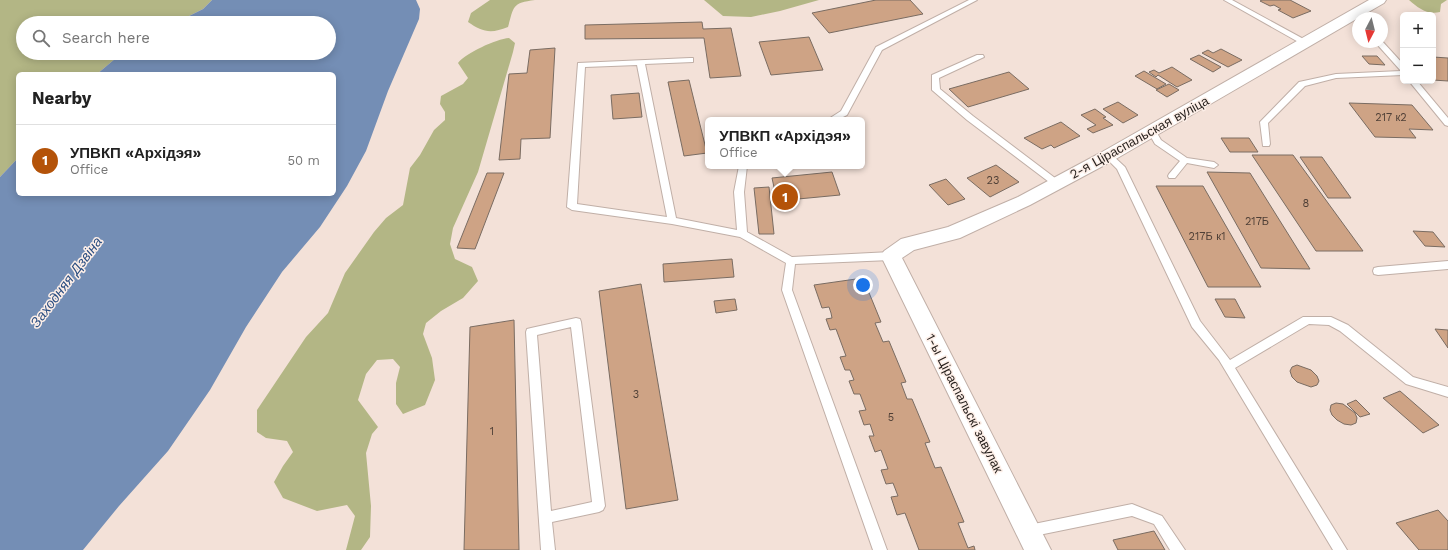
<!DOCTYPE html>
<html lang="en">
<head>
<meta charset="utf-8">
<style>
	body { margin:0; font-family:"Work Sans",sans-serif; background:#f6f6f6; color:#222 }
	.controls { position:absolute; right:12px; top:12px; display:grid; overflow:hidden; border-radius:6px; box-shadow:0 2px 10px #0003 }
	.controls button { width:36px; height:36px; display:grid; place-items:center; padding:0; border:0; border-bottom:1px solid #e0e0e0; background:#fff; color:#222; font:20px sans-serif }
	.compass { position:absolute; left:1352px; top:12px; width:36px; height:36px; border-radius:50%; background:#fff; box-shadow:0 2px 10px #0003; rotate:187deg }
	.you { position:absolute; left:863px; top:285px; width:14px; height:14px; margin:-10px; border:3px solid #fff; border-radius:50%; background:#1a73e8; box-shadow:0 0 0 6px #1a73e833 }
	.badge { display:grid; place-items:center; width:26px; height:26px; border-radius:50%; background:#b45309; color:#fff; font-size:13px; font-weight:700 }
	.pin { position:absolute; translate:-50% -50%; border:2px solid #fff; box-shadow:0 1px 4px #0006 }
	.popup { position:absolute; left:705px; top:117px; width:160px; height:52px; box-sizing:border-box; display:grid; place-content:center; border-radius:6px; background:#fff; filter:drop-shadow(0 1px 3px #0005); font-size:13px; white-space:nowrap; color:#767676 }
	.popup b { font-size:15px; color:#222 }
	.popup::after { content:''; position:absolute; left:50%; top:100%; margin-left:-8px; border:8px solid transparent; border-top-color:#fff }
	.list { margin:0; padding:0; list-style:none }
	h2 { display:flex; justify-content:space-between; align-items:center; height:52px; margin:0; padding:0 16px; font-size:17px }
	h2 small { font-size:13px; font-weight:400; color:#767676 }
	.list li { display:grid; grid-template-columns:26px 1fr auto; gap:12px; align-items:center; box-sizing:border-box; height:72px; padding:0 16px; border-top:1px solid #e0e0e0 }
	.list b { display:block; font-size:15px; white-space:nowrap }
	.list p { margin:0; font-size:13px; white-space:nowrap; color:#767676 }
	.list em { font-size:13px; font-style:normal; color:#767676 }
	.icon { flex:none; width:22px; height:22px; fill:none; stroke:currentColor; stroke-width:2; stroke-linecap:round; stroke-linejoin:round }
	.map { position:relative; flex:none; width:1448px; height:550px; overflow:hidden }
	.search { position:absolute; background:#fff; box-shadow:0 2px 10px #0003; left:16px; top:16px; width:320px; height:44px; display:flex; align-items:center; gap:10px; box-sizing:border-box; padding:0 14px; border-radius:22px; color:#767676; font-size:15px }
	.panel { position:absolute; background:#fff; box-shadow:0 2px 10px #0003; left:16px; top:72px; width:320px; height:124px; border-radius:6px }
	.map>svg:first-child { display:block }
	.forest { fill:#b3b685 }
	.water { fill:#748eb5 }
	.building { fill:#cea385; stroke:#7a6c62 }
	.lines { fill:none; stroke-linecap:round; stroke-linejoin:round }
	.service-casing { stroke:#c0afa7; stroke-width:2 }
	.minor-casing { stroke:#c0afa7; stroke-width:2 }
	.service { fill:#fff; fill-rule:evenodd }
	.minor { fill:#fff; fill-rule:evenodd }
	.labels { text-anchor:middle; stroke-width:3; stroke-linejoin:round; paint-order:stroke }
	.number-label { font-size:11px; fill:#4e3f36 }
	.street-label { font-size:13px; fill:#241e1b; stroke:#fdefe8 }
	.water-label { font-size:14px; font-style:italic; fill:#2b4e82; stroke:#fdefe8 }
</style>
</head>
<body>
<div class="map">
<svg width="1448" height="550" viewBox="0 0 1448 550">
	<rect width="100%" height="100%" fill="#f3e1d8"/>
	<!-- forest -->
	<path class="forest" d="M0,0h212l-9,9 -28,14h-152v30h99l-25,21h-79v84l-18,19z
		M490,0h45c-23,3 -21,6 -27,27 -17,7 -26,5 -40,-5l3,-9z
		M704,0h115l-39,11 -29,6 -28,-1z
		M1409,0h38l-6,4 -1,8c-13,3 -22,-4 -31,-12z
		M509,38l6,5 -2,9 -35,120 -25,56 -3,16 5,15 17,8 6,14 -15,17 -22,13 -15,12 -3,11 9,24 3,22 -10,25 -22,9 -7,-10v-21l4,-16 -7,-8 -16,1 -11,14 -8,26 20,27 -6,7 -6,19 5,53 -1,31 -9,13h-15l9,-34 -8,-11 -30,6 -34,-13 -9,-16 9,-16 10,-14 -6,-11 -21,-3 -9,-6v-22l49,-73 22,-24 17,-40 29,-41 12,-14 17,-13 7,-37 10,-13 14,-25 11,-10v-8l-5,-8 1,-8 22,-12 5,-6 -10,-15c8,-10 38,-24 51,-25z"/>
	<!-- water -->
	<path class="water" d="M212,0h204l4,9 -1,10 -31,72 -22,60 -19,35 -27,41 -38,45 -36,55 -36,63 -42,61 -49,55 -36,44h-83v-373l18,-19v36h316v-120h-237l25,-21h207v-30h-154l28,-14z"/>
	<!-- building -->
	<path class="building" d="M876,0h34l13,14 -94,19 -17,-20z
		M1262,0h28l21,11 -18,7 -15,-8 3,-1 -7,-4 -4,1 -10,-5z
		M702,22l1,7 28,-1 10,48 -31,2 -6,-40 -119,1v-14z
		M809,37l14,33 -52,5 -12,-33z
		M555,48l-5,90 -29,1 -1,20 -21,1 10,-86 18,-1 3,-23z
		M1221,49l21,11 -14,7 -26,-14 6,-3 5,3z
		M1199,55l22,12 -8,5 -23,-13z
		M1362,56h15l8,9 -16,-1z
		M1433,57l15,1v23l-15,-1z
		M1172,67l20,13 -15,7 -19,-12 -2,2 -7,-5 5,-2 5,3z
		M1144,71l22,13 -9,5 -22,-13z
		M1009,72l20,17 -61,18 -19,-18z
		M689,80l18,73 -23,3 -16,-74z
		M1169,84l10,6 -12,7 -11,-7z
		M639,93l3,24 -29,2 -2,-24z
		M1118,102l20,13 -15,8 -20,-14z
		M1349,103l63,2 21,25 -24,-1 7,9 -41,-1z
		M1095,109l11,8 -3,1 10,7 -20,8 -6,-4 9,-4 -15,-10z
		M1061,122l19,14 -26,12 -3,-3 -9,4 -18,-11z
		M1221,138h28l9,14h-28z
		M1252,155h41l70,96h-47z
		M1300,157h22l29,41h-23z
		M996,165l23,17 -29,15 -23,-19z
		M832,172l8,23 -63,6 -5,-23z
		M1207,172l43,1 60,96 -49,-1z
		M487,173h17l-29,76 -18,-1z
		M946,179l19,20 -17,6 -19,-20z
		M1156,186h47l58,101h-53z
		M769,187l5,47h-15l-5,-46z
		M1413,231l20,1 12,15 -20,-1z
		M732,259l2,18 -70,5 -1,-18z
		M863,278l18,44 -6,1 8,19 6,-1 17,41 -5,1 6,16h5l18,43 -5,1 10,25 6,-1 23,55 -6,1 10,25 6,-2 1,4h-56l-14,-37 -8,2 -6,-18 7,-1 -5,-13 -7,1 -5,-14 7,-1 -7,-19 -6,2 -6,-16h5l-4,-12 -6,1 -5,-14 7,-1 -6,-16h-6l-5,-13 5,-1 -4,-10h-5l-5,-13 6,-1 -10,-27 -6,1 -4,-11 6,-1 -1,-5 -2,-6 -7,1 -8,-23z
		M641,284l37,216 -52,9 -27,-218z
		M735,299l2,11 -21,3 -2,-12z
		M1215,299h20l10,19 -20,-1z
		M514,320l5,230h-55l6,-223z
		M1435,329l13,1v18z
		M1297,365l14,5 6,6 2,5 -2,4 -6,2 -14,-5 -5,-5 -2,-6 2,-4z
		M1400,391l39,34 -16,8 -40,-35z
		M1356,400l14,14 -10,3 -13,-13z
		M1336,403l7,1 12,9 2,5 -1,5 -5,2 -7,-1 -7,-4 -5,-5 -2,-5 1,-5z
		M1438,510l10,11v29h-29l-23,-27z
		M1154,531l11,19h-47l-5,-10z"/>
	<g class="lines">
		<defs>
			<path id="service" d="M969,0h8l-95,50 -35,65 -10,5h-10l14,-9 35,-64z
				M1224,0h8l77,42 -4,2h-3z
				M1382,41l21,23v11l-67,3 -31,8 -37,37 2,21 -1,2h-6l-3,-24 39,-40 37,-8 65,-3 -26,-29z
				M977,55h6l1,2 -45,21 1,11 33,27 86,65 1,2 -1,2h-6l-86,-65 -35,-30v-15z
				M690,58h3v4l-48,2 31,154 61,12 -3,-38 5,-26h8l-3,26 3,40 45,25 99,-5 3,1 2,3 -2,3 -3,1 -96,4 -3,26 95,260h-14l-91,-260 4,-27 -46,-26 -68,-13 -100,-14 -5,-3 11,-144zM637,65l30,152 -90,-13 8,-137z
				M1409,81h8l31,37v8l-3,-1z
				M1151,127l3,1 7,12 26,18 27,4 4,3 -4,3 -27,-5 -12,15h-6l-1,-2 1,-2 11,-13 -25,-17 -8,-14z
				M1108,153l3,1 14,13 75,154 30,39 73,-43h28l17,8 65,52 35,10v10l-42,-13 -66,-53 -11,-6 -20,-1 -74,44 112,182h-14l-114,-190 -27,-33 -75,-158 -13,-13z
				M1448,261v8l-70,6 -4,-1 -1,-3 1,-3 4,-1z
				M576,318l4,1 1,3 24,184 -2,4 -4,2 -47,10 3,28h-14l-15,-218 1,-3 4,-1zM571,327l21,175 -41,9 -14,-176z
				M1132,504l30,12 23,34h-15l-16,-26 -22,-8 -103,21 -5,-2 -1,-4 1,-4 5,-2z"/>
			<path id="minor" d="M1369,0h17l-2,3 -270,157 -84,45 -70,33 -46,12 -12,8 149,292h-27l-143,-294 3,-5 17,-12 47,-12 70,-30 84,-45z"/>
		</defs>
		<!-- service casing -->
		<use href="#service" class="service-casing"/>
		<!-- minor casing -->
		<use href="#minor" class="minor-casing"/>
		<!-- service -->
		<use href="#service" class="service"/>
		<!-- minor -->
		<use href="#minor" class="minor"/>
	</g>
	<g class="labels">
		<!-- number labels -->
		<g class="number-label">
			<text x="1391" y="121">217 к2</text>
			<text x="993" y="184">23</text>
			<text x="1306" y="207">8</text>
			<text x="1257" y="225">217Б</text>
			<text x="1207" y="240">217Б к1</text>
			<text x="636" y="398">3</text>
			<text x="891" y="421">5</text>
			<text x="492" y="435">1</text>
		</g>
		<!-- street labels -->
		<g class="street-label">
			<text transform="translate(1139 137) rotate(-29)" y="5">2-я Ціраспальская вуліца</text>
			<text transform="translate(965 403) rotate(63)" y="5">1-ы Ціраспальскі завулак</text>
		</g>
		<!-- water labels -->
		<g class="water-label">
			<text transform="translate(66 282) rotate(-53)" y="5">Заходняя Дзвіна</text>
		</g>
	</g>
</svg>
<div class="controls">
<button>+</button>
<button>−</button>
</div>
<svg class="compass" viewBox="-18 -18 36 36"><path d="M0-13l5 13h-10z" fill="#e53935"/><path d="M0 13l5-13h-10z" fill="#767676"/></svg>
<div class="you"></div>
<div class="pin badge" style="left:785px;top:197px">1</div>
<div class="popup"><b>УПВКП «Архідэя»</b>Office</div>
<div class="search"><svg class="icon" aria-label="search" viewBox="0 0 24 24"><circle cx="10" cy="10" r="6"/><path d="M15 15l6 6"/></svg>Search here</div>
<section class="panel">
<h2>Nearby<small></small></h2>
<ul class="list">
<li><span class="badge">1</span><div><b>УПВКП «Архідэя»</b><p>Office</p></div><em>50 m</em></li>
</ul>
</section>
</div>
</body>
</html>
